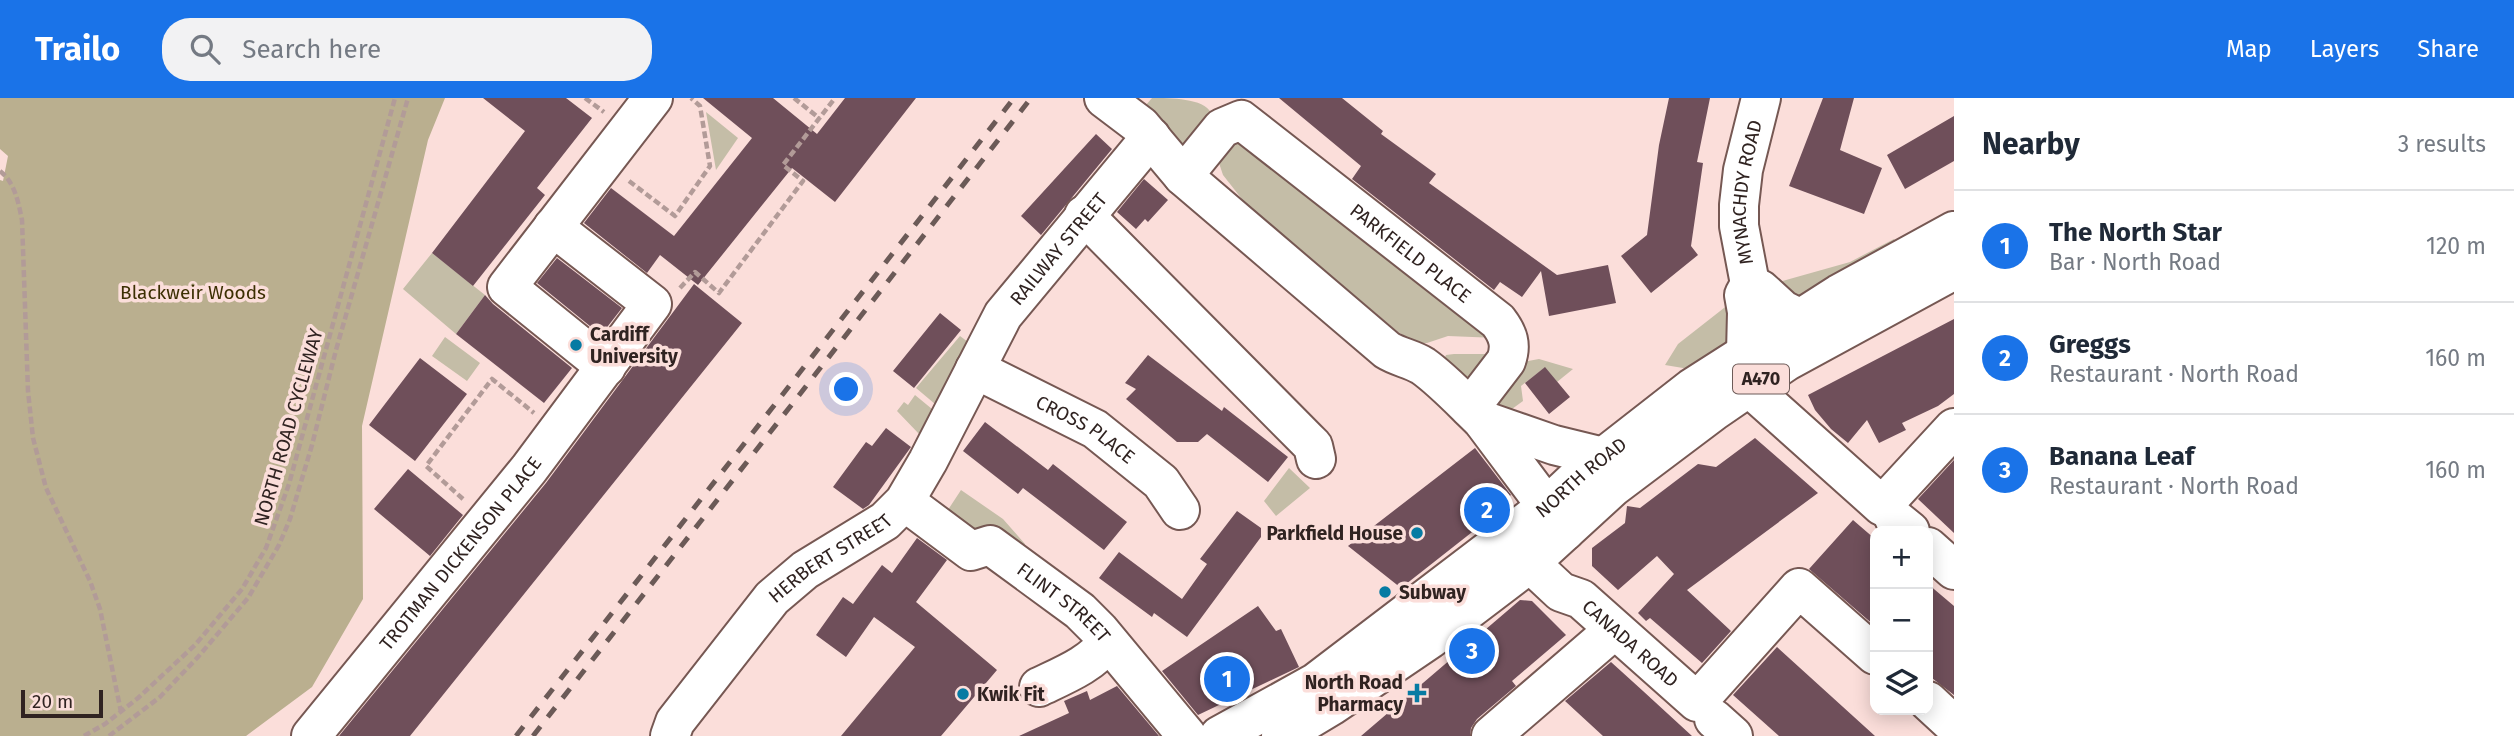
<!DOCTYPE html>
<html lang="en">
<head>
<meta charset="utf-8">
<style>
	body { margin:0; font-family:"Fira Sans",sans-serif; background:#f2f2f3; color:#1f2937 }
	.controls { position:absolute; right:21px; bottom:21px; display:grid; overflow:hidden; border-radius:14px; box-shadow:0 4px 18px #0003 }
	.controls button { width:63px; height:63px; display:grid; place-items:center; padding:0; border:0; border-bottom:2px solid #e0e1e3; background:#fff; color:#1f2937; font:35px sans-serif }
	.scale { position:absolute; left:21px; bottom:18px; width:82px; box-sizing:border-box; padding-left:7px; border:4px solid #302321; border-top:0; font-size:19px; line-height:24px; white-space:nowrap; color:#302321; -webkit-text-stroke:5px #fbdeda; paint-order:stroke }
	.you { position:absolute; left:847px; top:292px; width:24px; height:24px; margin:-18px; border:5px solid #fff; border-radius:50%; background:#1a73e8; box-shadow:0 0 0 10px #1a73e833 }
	.badge { display:grid; place-items:center; width:46px; height:46px; border-radius:50%; background:#1a73e8; color:#fff; font-size:23px; font-weight:700 }
	.pin { position:absolute; translate:-50% -50%; border:4px solid #fff; box-shadow:0 2px 7px #0006 }
	.list { margin:0; padding:0; list-style:none }
	h2 { display:flex; justify-content:space-between; align-items:center; height:91px; margin:0; padding:0 28px; font-size:30px }
	h2 small { font-size:23px; font-weight:400; color:#747a83 }
	.list li { display:grid; grid-template-columns:46px 1fr auto; gap:21px; align-items:center; box-sizing:border-box; height:112px; padding:0 28px; border-top:2px solid #e0e1e3 }
	.list b { display:block; font-size:26px; white-space:nowrap }
	.list p { margin:0; font-size:23px; white-space:nowrap; color:#747a83 }
	.list em { font-size:23px; font-style:normal; color:#747a83 }
	.icon { flex:none; width:38px; height:38px; fill:none; stroke:currentColor; stroke-width:2; stroke-linecap:round; stroke-linejoin:round }
	.map { position:relative; flex:none; width:1954px; height:638px; overflow:hidden }
	header { display:flex; align-items:center; gap:42px; box-sizing:border-box; height:98px; padding:0 35px; background:#1a73e8; color:#fff }
	header strong { font-size:33px }
	nav { display:flex; gap:38px; margin-inline-start:auto; font-size:24px }
	.search { width:490px; height:63px; background:#f2f2f3; display:flex; align-items:center; gap:18px; box-sizing:border-box; padding:0 24px; border-radius:28px; color:#747a83; font-size:26px }
	main { display:flex }
	aside { flex:1; background:#fff }
	.map>svg:first-child { display:block }
	.green { fill:#c4bda7 }
	.forest { fill:#baaf8f }
	.building { fill:#6f4f5a }
	.lines { fill:none; stroke-linecap:round; stroke-linejoin:round }
	.minor-casing { stroke:#765853; stroke-width:42 }
	.major-casing { stroke:#765853; stroke-width:42 }
	.path { stroke:#b29b98; stroke-width:4.5; stroke-dasharray:7 3.5; stroke-linecap:butt }
	.minor { stroke:#fff; stroke-width:38 }
	.major { stroke:#fff; stroke-width:38 }
	.rail { stroke:#6b5a57; stroke-width:5; stroke-dasharray:12 12; stroke-linecap:butt }
	.poi-dot { fill:#067ba3; stroke:#fbdeda; stroke-width:2.5 }
	.labels { text-anchor:middle; stroke-width:7; stroke-linejoin:round; paint-order:stroke }
	.shield { fill:#fbdeda; stroke:#6d5b58; stroke-width:2 }
	.shield-label { font-size:18px; font-weight:bold; fill:#302321 }
	.street-label { font-size:19px; fill:#302321; stroke:#fbdeda }
	.park-label { font-size:19px; fill:#3c2f03; stroke:#fbdeda }
	.poi-label { font-size:19px; font-weight:bold; fill:#302321; stroke:#fbdeda; text-anchor:start }
</style>
</head>
<body>
<header>
<strong>Trailo</strong>
<div class="search"><svg class="icon" aria-label="search" viewBox="0 0 24 24"><circle cx="10" cy="10" r="6"/><path d="M15 15l6 6"/></svg>Search here</div>
<nav><a>Map</a><a>Layers</a><a>Share</a></nav>
</header>
<main>
<div class="map">
<svg width="1954" height="638" viewBox="0 0 1954 638">
	<rect width="100%" height="100%" fill="#fbdeda"/>
	<!-- green -->
	<path class="green" d="M1152,0c18,0 52,0 59,15l-30,35 -41,-36z
		M706,14l32,26 -22,32z
		M1246,45l251,195 -49,-2 -21,7h-11l-18,-11 -153,-129 -22,-28 -6,-18 10,-13z
		M1894,141l5,8 -100,53 -31,-15 82,-23z
		M432,155l53,42 -29,39 -53,-45z
		M1738,199v41l-43,32 -30,-5 13,-21z
		M960,238l8,6 -33,62 -19,-16z
		M445,239l35,26 -13,18 -35,-25z
		M1454,256h41l-26,29 -26,-21 3,-7z
		M1539,261l34,10 -16,13 -13,-14 -23,18 2,15 -22,16 -4,-17 25,-38z
		M915,297l17,14 -12,26 -23,-24 7,-9 4,3z
		M1289,370l21,20 -34,28 -12,-15z
		M961,392l42,29 22,25 -6,10 -40,-17 -35,-21z"/>
	<!-- forest -->
	<path class="forest" d="M0,0h445l-17,42 -66,286 1,173 -51,88 -66,49h-246v-556l3,1 5,-25 -8,-7z"/>
	<!-- building -->
	<path class="building" d="M483,0h83l26,20 -55,70 8,7 -72,91 -41,-33 93,-122z
		M703,0h70l44,36 28,-36h71l-81,104 -43,-34 -94,117 -38,-30 -13,18 -63,-50 27,-35 63,48 78,-98z
		M1279,0h63l41,33 -2,3 55,40 -7,9 128,92 51,-10 8,38 -67,13 -8,-45 -19,26 -22,-15 -6,8 -142,-111 9,-13z
		M1669,0h41l-13,64 6,1 -12,83 7,9 -47,38 -30,-37 26,-21 12,-90z
		M1823,0h31l-14,52 42,18 -18,46 -75,-28z
		M1954,18v45l-49,28 -18,-34z
		M1096,36l16,15 -71,86 -20,-19z
		M1144,81l24,21 -20,22 -3,-3 -9,10 -19,-17z
		M557,160l65,50 -21,27 -64,-52z
		M694,186l48,39 -332,413h-71l207,-253z
		M485,197l8,9 79,64 -28,35 -88,-69z
		M940,215l21,17 -47,58 -21,-17z
		M1954,221v75l-16,12 -36,17 4,7 -27,13 -12,-23 -19,23 -17,-14 -16,-19 -7,-15z
		M1148,257l74,56 2,-4 64,50 -20,25 -61,-48 -9,8h-21l-51,-43 10,-10 -11,-6z
		M420,260l47,36 -52,67 -46,-36z
		M1545,269l25,30 -21,17 -24,-31z
		M985,324l63,48 5,-6 74,58 -23,28 -81,-62 -5,6 -55,-43z
		M886,330l25,19 -42,58 -6,4 -30,-22 33,-45 6,4z
		M1755,340l63,55 -131,97 44,41 -29,32 -52,-45 -4,3 -8,-8 36,-39 -17,-18 -39,34 -26,-24v-18l33,-25 2,-17 13,2 58,-44 18,3z
		M1475,350l36,47 -10,7 3,5 -103,81 -53,-42z
		M1954,362v73l-36,-34z
		M408,371l55,46 -33,41 -56,-47z
		M1237,413l24,17v9l-74,100 -33,-24 -2,4 -53,-39 20,-26 63,47 25,-35 -7,-5z
		M1853,422l22,19v87l-66,-57z
		M917,440l30,22 -31,42 81,68 -56,66h-100l74,-89 -41,-30 -28,40 -30,-22 27,-38 10,7 29,-39 10,8z
		M1928,486l26,22v89l-26,-20z
		M1520,502l12,1 34,34 -54,46 4,5 -39,33 -6,9 -1,8h-109z
		M1258,508l18,25 5,-2 18,38 -101,48 -36,-44z
		M1777,549l98,89h-96l-46,-41z
		M1611,564l32,29 49,45h-89l-38,-35z
		M1117,588l42,50h-140l50,-23 -5,-12 23,-10 3,9z"/>
	<g class="lines">
		<defs>
			<g id="minor">
				<path d="M1104,0l37,28 42,50 204,174c11,7 25,9 36,16 21,15 40,36 59,54l83,111"/>
				<path id="s1" d="M1183,78l39,-48 19,-8 257,201c10,13 14,24 8,40l-36,47"/>
				<path d="M1084,117l222,224 7,7 3,13"/>
				<path d="M1750,186l11,6 22,20 16,8"/>
				<path id="s2" d="M1746,255l1,-41 -3,-17 6,-11 -11,-58v-21l4,-35 18,-72"/>
				<path d="M606,269l-99,-80 146,-189"/>
				<path id="s3" d="M975,271l120,60 66,53 19,28"/>
				<path d="M1749,289l133,119 72,-78"/>
				<path d="M1482,322l72,25 49,12"/>
				<path id="s4" d="M916,412l55,41 19,-6 90,66 19,19 88,106"/>
				<path d="M1894,420l16,13"/>
				<path d="M1928,449l26,23"/>
				<path id="s5" d="M1530,465l31,29 20,7 116,103 102,-114 76,67"/>
				<path d="M1039,589c25,-12 53,-23 69,-45"/>
				<path d="M1928,603l26,24"/>
				<path d="M1714,621l19,17"/>
				<path id="s6" d="M311,638l218,-267 123,-165 -99,-77"/>
				<path id="s7" d="M670,638l5,-14 97,-124 33,-28 80,-49 19,-19 24,-41 75,-146 148,-178"/>
				<path d="M1491,638l123,-106"/>
			</g>
			<g id="major">
				<path id="s8" d="M1219,638l96,-53 231,-176 32,-30 114,-89 147,-94 115,-63"/>
				<path d="M1281,638l50,-30 99,-67 100,-76 83,-76 101,-76 73,-50 167,-91"/>
			</g>
		</defs>
		<!-- minor casing -->
		<use href="#minor" class="minor-casing"/>
		<!-- major casing -->
		<use href="#major" class="major-casing"/>
		<!-- path -->
		<path class="path" d="M585,0l19,14
			M794,0l25,20
			M0,73c15,12 18,30 22,49l6,171 5,47 13,50 44,93 10,28 21,103
			M629,83l46,35 35,-50 -10,-60 -9,-8
			M680,190l15,-16 24,21 84,-112 -20,-16 52,-67
			M463,401l-37,-33 66,-87 42,34
			M84,638l21,-12 33,-26 57,-53 47,-56 24,-41 23,-64 106,-386
			M109,638l51,-39 38,-40 50,-59 31,-53 11,-26 22,-74 24,-95 72,-252"/>
		<!-- minor -->
		<use href="#minor" class="minor"/>
		<!-- major -->
		<use href="#major" class="major"/>
		<!-- rail -->
		<path class="rail" d="M516,638l498,-638
			M533,638l498,-638"/>
	</g>
	<!-- markers -->
	<g class="poi-dot">
		<circle cx="576" cy="247" r="7"/>
		<circle cx="1417" cy="435" r="7"/>
		<circle cx="1385" cy="494" r="7"/>
		<path d="M1413.5 584.5h7v7h7v7h-7v7h-7v-7h-7v-7h7z"/>
		<circle cx="963" cy="596" r="7"/>
	</g>
	<g class="labels">
		<!-- shield labels -->
		<rect class="shield" x="1733" y="266.5" width="56" height="29" rx="5"/>
		<g class="shield-label">
			<text x="1761" y="287">A470</text>
		</g>
		<!-- street labels -->
		<g class="street-label">
			<text dy="7" stroke="none"><textPath href="#s2" startOffset="164">MYNACHDY ROAD</textPath></text>
			<text dy="7" stroke="none"><textPath href="#s7" startOffset="634">RAILWAY STREET</textPath></text>
			<text dy="7" stroke="none"><textPath href="#s1" startOffset="298">PARKFIELD PLACE</textPath></text>
			<text transform="translate(288 329) rotate(-74)" y="7">NORTH ROAD CYCLEWAY</text>
			<text dy="7" stroke="none"><textPath href="#s3" startOffset="126">CROSS PLACE</textPath></text>
			<text dy="7" stroke="none"><textPath href="#s8" startOffset="446">NORTH ROAD</textPath></text>
			<text dy="7" stroke="none"><textPath href="#s6" startOffset="236">TROTMAN DICKENSON PLACE</textPath></text>
			<text dy="7" stroke="none"><textPath href="#s7" startOffset="243">HERBERT STREET</textPath></text>
			<text dy="7" stroke="none"><textPath href="#s4" startOffset="182">FLINT STREET</textPath></text>
			<text dy="7" stroke="none"><textPath href="#s5" startOffset="130">CANADA ROAD</textPath></text>
		</g>
		<!-- park labels -->
		<g class="park-label">
			<text x="193" y="201">Blackweir Woods</text>
		</g>
		<!-- poi labels -->
		<g class="poi-label">
			<text x="590" y="243">Cardiff<tspan x="590" dy="22">University</tspan></text>
			<text x="1403" y="442" text-anchor="end">Parkfield House</text>
			<text x="1399" y="501">Subway</text>
			<text x="1403" y="591" text-anchor="end">North Road<tspan x="1403" dy="22">Pharmacy</tspan></text>
			<text x="977" y="603">Kwik Fit</text>
		</g>
	</g>
</svg>
<div class="controls">
<button>+</button>
<button>−</button>
<button><svg class="icon" aria-label="layers" viewBox="0 0 24 24"><path d="M12 4l9 5-9 5-9-5zM3 14l9 5 9-5"/></svg></button>
</div>
<div class="scale">20 m</div>
<div class="you"></div>
<div class="pin badge" style="left:1227px;top:581px">1</div>
<div class="pin badge" style="left:1487px;top:412px">2</div>
<div class="pin badge" style="left:1472px;top:553px">3</div>
</div>
<aside>
<h2>Nearby<small>3 results</small></h2>
<ul class="list">
<li><span class="badge">1</span><div><b>The North Star</b><p>Bar · North Road</p></div><em>120 m</em></li>
<li><span class="badge">2</span><div><b>Greggs</b><p>Restaurant · North Road</p></div><em>160 m</em></li>
<li><span class="badge">3</span><div><b>Banana Leaf</b><p>Restaurant · North Road</p></div><em>160 m</em></li>
</ul>
</aside>
</main>
</body>
</html>
